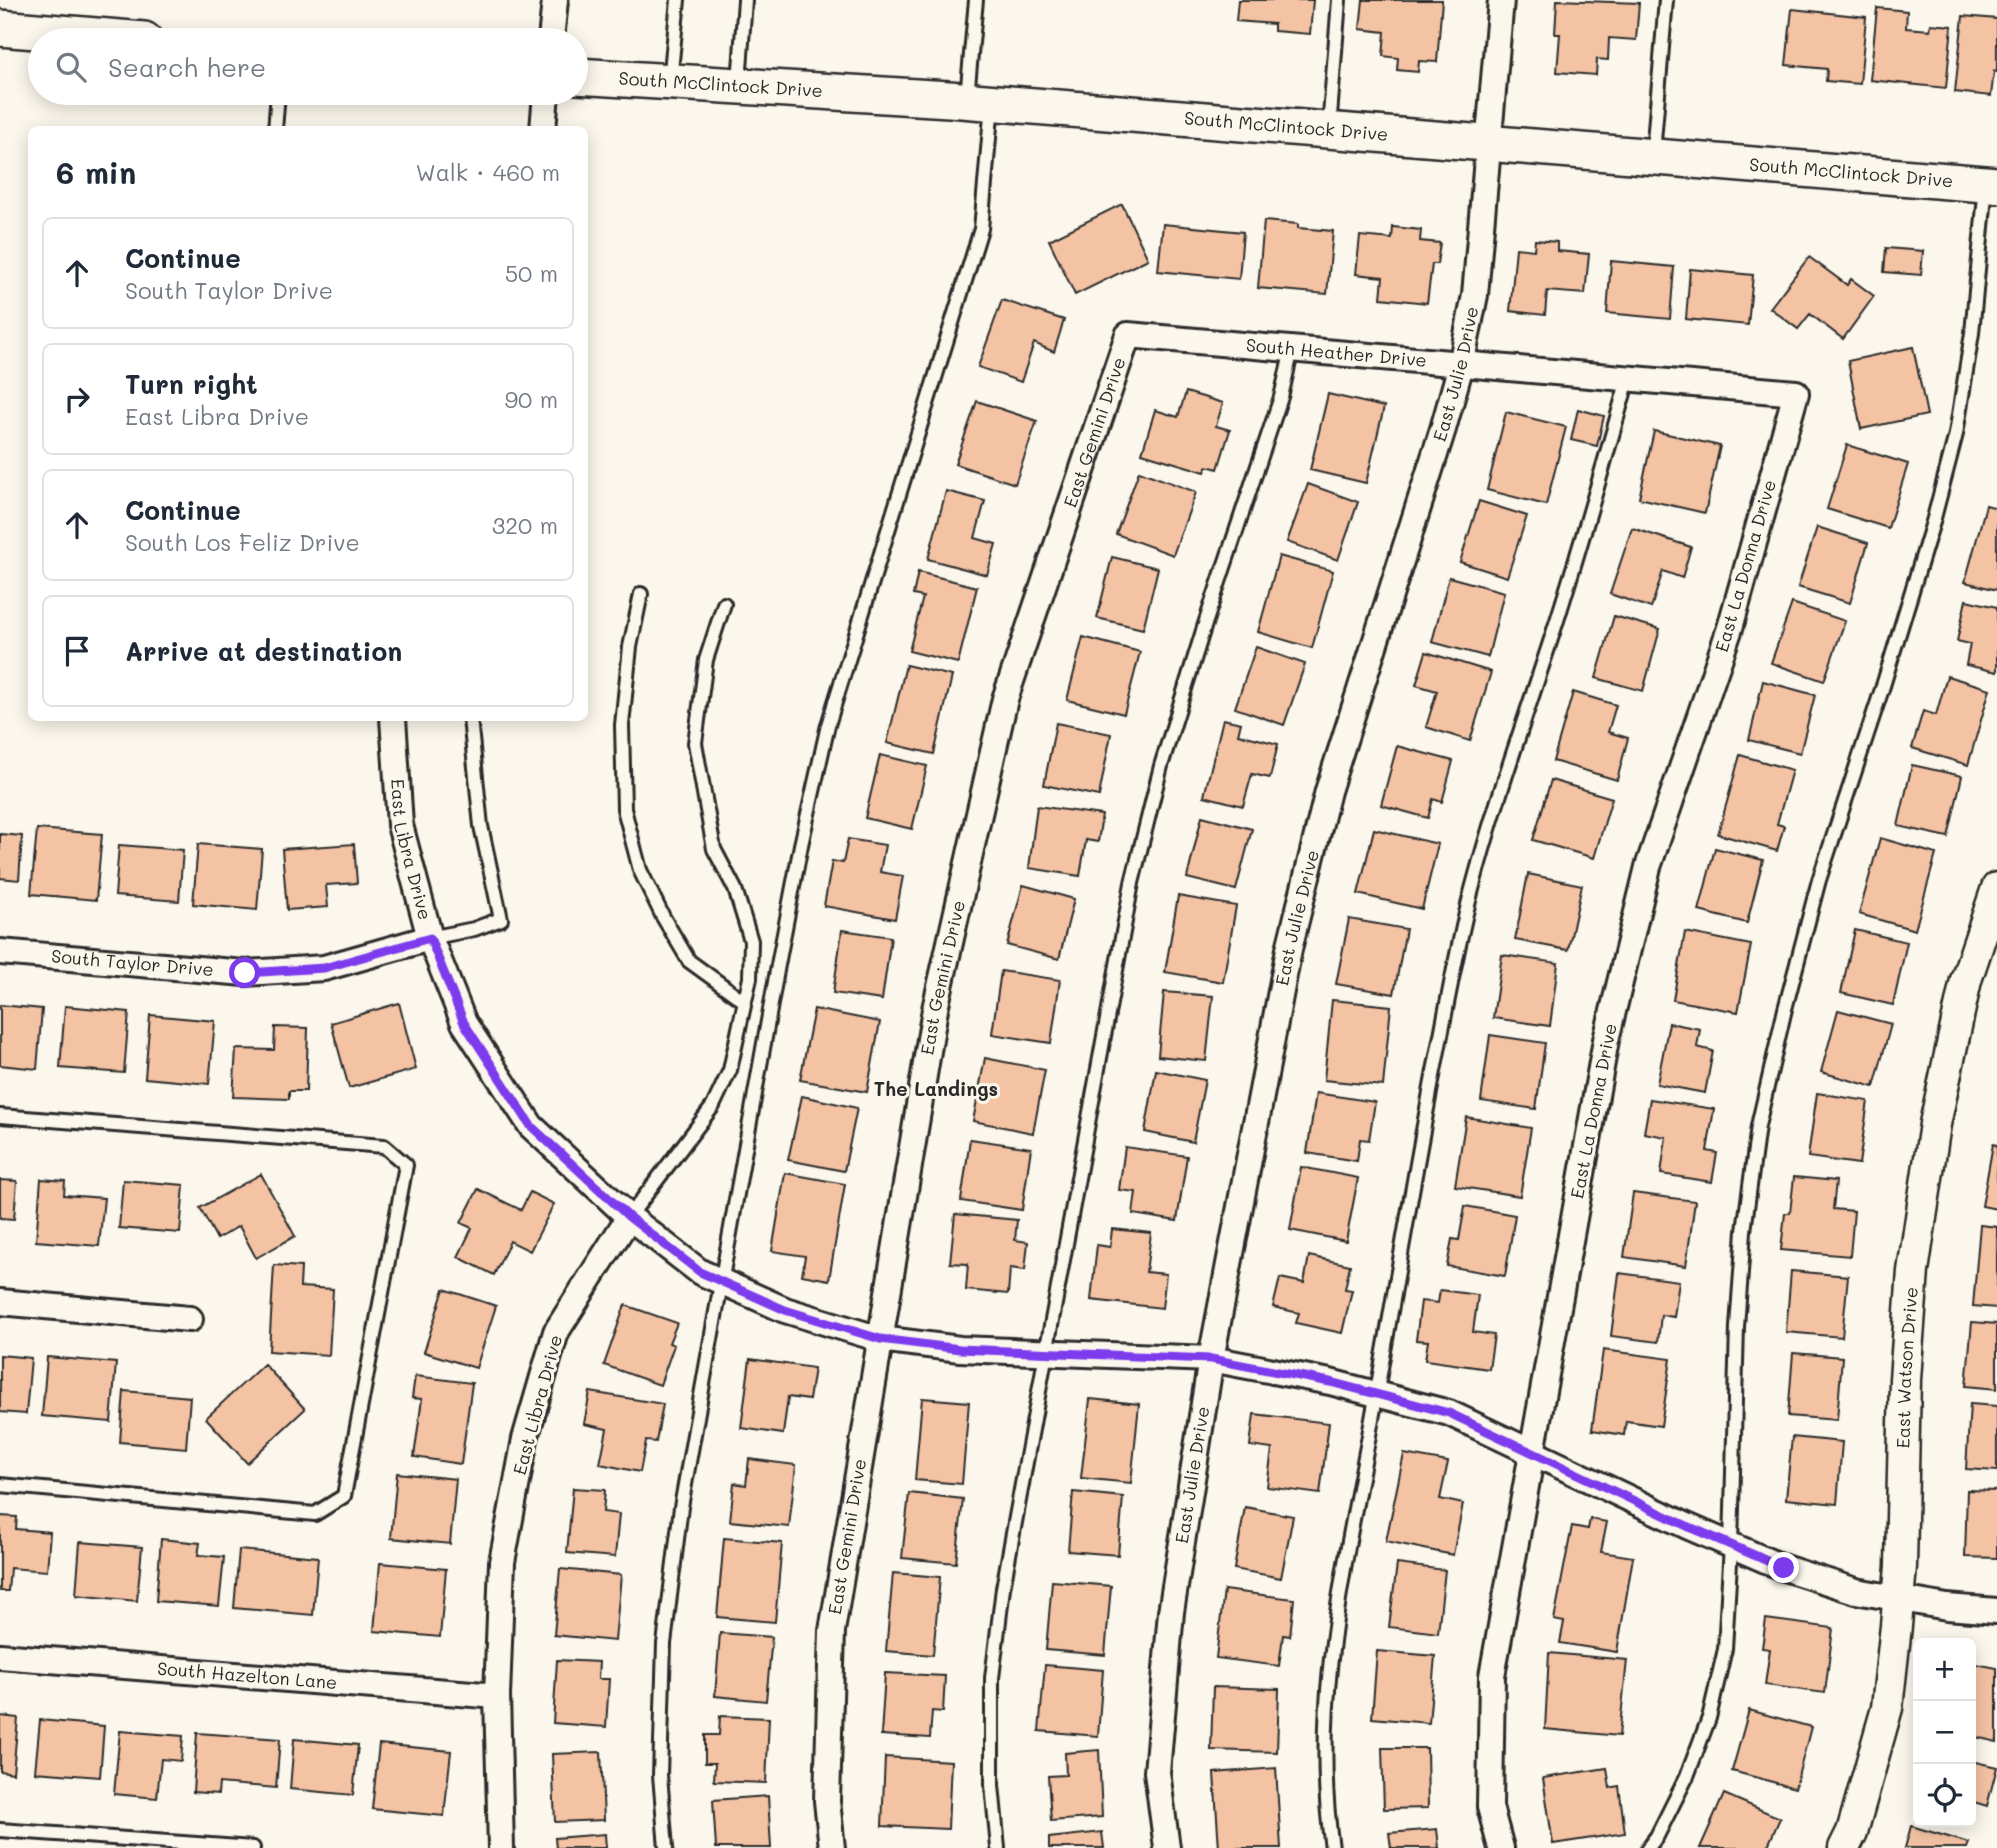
<!DOCTYPE html>
<html lang="en">
<head>
<meta charset="utf-8">
<style>
	body { margin:0; font-family:Mali,sans-serif; background:#f2f2f3; color:#1f2937 }
	.controls { position:absolute; right:21px; bottom:21px; display:grid; overflow:hidden; border-radius:10px; box-shadow:0 4px 18px #0003 }
	.controls button { width:63px; height:63px; display:grid; place-items:center; padding:0; border:0; border-bottom:2px solid #e0e1e3; background:#fff; color:#1f2937; font:35px sans-serif }
	.stop { position:absolute; width:21px; height:21px; margin:-16px; border:5px solid #7c3aed; border-radius:50%; background:#fff }
	.stop.end { background:#7c3aed; border-color:#fff; box-shadow:0 2px 7px #0008 }
	.list { margin:0; padding:0; list-style:none }
	h2 { display:flex; justify-content:space-between; align-items:center; height:91px; margin:0; padding:0 28px; font-size:30px }
	h2 small { font-size:23px; font-weight:400; color:#747a83 }
	.list li { display:grid; grid-template-columns:46px 1fr auto; gap:21px; align-items:center; box-sizing:border-box; height:112px; margin:0 14px 14px; padding:0 14px; border:2px solid #e0e1e3; border-radius:10px }
	.list b { display:block; font-size:26px; white-space:nowrap }
	.list p { margin:0; font-size:23px; white-space:nowrap; color:#747a83 }
	.list em { font-size:23px; font-style:normal; color:#747a83 }
	.icon { flex:none; width:38px; height:38px; fill:none; stroke:currentColor; stroke-width:2; stroke-linecap:round; stroke-linejoin:round }
	.map { position:relative; flex:none; width:1997px; height:1848px; overflow:hidden }
	.search { position:absolute; background:#fff; box-shadow:0 4px 18px #0003; left:28px; top:28px; width:560px; height:77px; display:flex; align-items:center; gap:18px; box-sizing:border-box; padding:0 24px; border-radius:38px; color:#747a83; font-size:26px }
	.panel { position:absolute; background:#fff; box-shadow:0 4px 18px #0003; left:28px; top:126px; width:560px; height:595px; border-radius:10px }
	.map>svg:first-child { display:block }
	.building { fill:#f4c3a4; stroke:#2b2b2b; stroke-width:2 }
	.lines { fill:none; stroke-linecap:round; stroke-linejoin:round }
	.service-casing { stroke:#2b2b2b; stroke-width:18 }
	.minor-casing { stroke:#2b2b2b; stroke-width:30 }
	.tertiary-casing { stroke:#2b2b2b; stroke-width:35 }
	.secondary-casing { stroke:#2b2b2b; stroke-width:40 }
	.service { stroke:#fbf7ec; stroke-width:12 }
	.minor { stroke:#fbf7ec; stroke-width:24 }
	.tertiary { stroke:#fbf7ec; stroke-width:30 }
	.secondary { stroke:#fbf7ec; stroke-width:35 }
	.route { stroke:#7c3aed; stroke-width:9 }
	.labels { text-anchor:middle; stroke-width:6; stroke-linejoin:round; paint-order:stroke }
	.street-label { font-size:18px; fill:#2b2b2b; stroke:#fbf7ec }
	.neighbourhood-label { font-size:19px; font-weight:bold; fill:#2b2b2b; stroke:#fbf7ec }
</style>
</head>
<body>
<div class="map">
<svg width="1997" height="1848" viewBox="0 0 1997 1848">
	<rect width="100%" height="100%" fill="#fbf7ec"/>
	<filter id="ink" filterUnits="userSpaceOnUse"><feTurbulence type="fractalNoise" baseFrequency=".0143" numOctaves="2"/><feDisplacementMap in="SourceGraphic" scale="14" xChannelSelector="R" yChannelSelector="G"/><feConvolveMatrix kernelMatrix="1 2 1 2 8 2 1 2 1" color-interpolation-filters="sRGB"/></filter>
	<g filter="url(#ink)">
		<!-- building -->
		<path class="building" d="M1238,0h75l-3,34 -36,-3v-7l-38,-3z
			M1363,0h79l-5,62 -18,-1 -1,11 -21,-2 1,-12 -15,-2 2,-24 -25,-3z
			M1557,0l82,3 -3,37 -27,-2 -1,22 -11,-1 -1,16 -39,-3 3,-38h-5z
			M1877,8l30,3 -1,17 24,2 1,-6 21,2 -6,62 -76,-8z
			M1792,9l74,8 -6,67 -34,-3 1,-12 -41,-4z
			M1963,16l34,3v53l-3,-1 -3,25 -36,-4z
			M1122,204l26,55 -73,36 -26,-55z
			M1264,221l34,3v4l35,3 -6,63 -69,-6z
			M1163,224l80,8 -4,47 -81,-8z
			M1393,227l28,3 -1,11 20,2 -3,21h-5l-5,39 -46,-5 2,-21 -27,-3 4,-38 32,3z
			M1535,240l22,2v9l32,3 -4,40 -38,-3 -2,24 -35,-4 6,-63 18,2z
			M1886,248l37,3 -2,24 -37,-3z
			M1809,257l38,28 4,-6 23,17 -31,43 -33,-25 -12,15 -28,-21z
			M1611,261l63,6 -4,52 -63,-6z
			M1690,269l63,6 -5,50 -62,-6z
			M1002,300l62,20 -10,32 -20,-9 -13,39 -43,-15z
			M1913,347l14,68 -66,14 -13,-68z
			M1186,392l37,11 -7,23 14,4 -12,39 -11,-3 -2,6 -63,-19 13,-43 23,7z
			M1328,394l56,13 -18,76 -56,-13z
			M977,401l60,20 -22,63 -60,-20z
			M1578,409l26,7 -7,30 -26,-6z
			M1506,412l60,15 -20,78 -59,-15z
			M1654,431l66,15 -15,67 -66,-15z
			M1847,445l61,19 -20,64 -61,-19z
			M1139,471l57,21 -23,63 -57,-21z
			M1308,484l50,18 -20,58 -51,-18z
			M946,491l39,10 -10,37 21,6 -9,31 -59,-16z
			M1479,501l48,15 -20,61 -47,-15z
			M1986,505l11,3v82l-32,-8z
			M1817,527l51,16 -18,60 -52,-16z
			M1632,528l59,19 -9,31 -19,-7 -12,37 -41,-14z
			M1279,556l54,15 -21,77 -54,-16z
			M1112,557l46,11 -15,61 -46,-11z
			M918,572l59,15 -19,76 -49,-12 14,-54 -10,-2z
			M1449,577l55,15 -16,65 -56,-15z
			M1966,600l31,7v65l-31,-7 4,-21 -13,-3z
			M1792,603l53,18 -21,60 -53,-18z
			M1614,616l46,13 -17,62 -47,-13z
			M1083,637l57,15 -16,62 -57,-14z
			M1256,647l49,17 -21,61 -49,-17z
			M1426,652l65,20 -21,69 -44,-14 11,-36 -21,-6z
			M906,665l46,11 -18,78 -47,-11z
			M1947,676l43,13 -22,76 -56,-17 11,-37 13,4z
			M1763,681l52,14 -15,58 -51,-13z
			M1573,692l43,13 -8,27 20,6 -11,42 -64,-19z
			M1223,719l18,4 -3,11 40,10 -8,34 -18,-4 -9,32 -39,-10z
			M1056,723l55,11 -12,62 -55,-11z
			M1397,746l56,15 -11,41 -9,-3 -5,19 -47,-13z
			M880,755l47,11 -15,63 -47,-11z
			M1740,755l52,15 -15,54 7,2 -7,25 -59,-17z
			M1912,765l50,11 -14,61 -50,-11z
			M1551,780l61,18 -18,60 -61,-18z
			M1037,806l65,9 -4,27 -12,-2 -6,36 -51,-8z
			M1202,816l50,13 -16,61 -49,-12z
			M37,829l65,5 -6,66 -65,-6z
			M1374,829l64,15 -16,65 -64,-15z
			M0,834l22,2 -3,44 -19,-2z
			M1880,838l56,16 -21,76 -56,-16z
			M848,839l37,6 -5,27 23,4 -8,43 -71,-13 8,-45 11,2z
			M198,844l64,5 -5,61 -64,-6z
			M354,844l3,39 -31,2 2,22 -41,3 -5,-61z
			M119,845l64,5 -4,51 -64,-5z
			M1715,848l48,12 -16,63 -48,-12z
			M1528,874l54,11 -14,65 -53,-10z
			M1023,885l51,14 -15,60 -52,-14z
			M1178,896l58,10 -13,76 -58,-10z
			M1349,919l57,10 -12,65 -58,-10z
			M842,930l49,7 -9,63 -49,-7z
			M1855,930l52,12 -14,63 -52,-12z
			M1685,932l66,13 -13,67 -65,-12z
			M1502,955l56,8 -8,63 -57,-8z
			M1001,971l59,9 -9,63 -59,-9z
			M1164,992l49,4 -7,65 -48,-5z
			M1332,1000l59,6 -8,80 -59,-6z
			M399,1003l17,66 -67,19 -18,-65z
			M0,1005l42,4 -5,60 -37,-4z
			M65,1006l64,6 -5,61 -64,-5z
			M814,1009l66,13 -13,70 -67,-12z
			M1838,1010l53,14 -17,63 -53,-15z
			M150,1015l65,6 -6,63 -64,-6z
			M1669,1023l31,6 -3,18 16,4 -8,42 -48,-9z
			M275,1027l33,1 -2,63h-17v8l-56,-2 3,-48 38,1z
			M1490,1035l55,8 -9,66 -55,-8z
			M985,1058l60,12 -12,63 -60,-12z
			M1156,1070l49,10 -12,62 -48,-10z
			M1316,1093l59,9 -6,38 -9,-1 -3,22 -50,-8z
			M1817,1093l51,8 -9,63 -51,-7z
			M802,1096l55,12 -13,63 -56,-11z
			M1650,1099l64,10 -7,42 10,2 -5,29 -51,-8 5,-37 -22,-4z
			M1466,1117l65,11 -11,68 -65,-10z
			M970,1139l61,9 -9,62 -61,-9z
			M1993,1144l4,1v64l-15,-3z
			M1125,1147l62,9 -10,65 -44,-7 3,-22 -17,-2z
			M1301,1167l57,11 -12,63 -56,-11z
			M785,1173l60,11 -16,96 -27,-5 3,-19 -33,-5z
			M261,1174l34,62 -39,22 -17,-32 -22,13 -17,-31z
			M1794,1177l42,4 -3,28 21,2 -4,45 -69,-6 4,-37h5z
			M41,1179l24,2 -1,14 40,3 -5,48 -63,-5z
			M0,1180l17,1 -3,38 -14,-1z
			M123,1180l61,5 -4,48 -61,-5z
			M478,1189l43,21 9,-18 24,12 -24,47 -20,-10 -16,34 -36,-18 14,-29 -11,-5z
			M1633,1193l62,8 -9,65 -62,-9z
			M1465,1206l50,9 -10,61 -58,-10 5,-27 7,1z
			M955,1214l62,6 -2,20 13,2 -3,28 -15,-2 -2,26 -42,-4 2,-26 -18,-1z
			M1980,1225l17,2v81l-24,-2z
			M1112,1229l39,4 -5,39 20,2 -4,34 -71,-8 6,-55 13,2z
			M1309,1256l41,9 -5,24 7,1 -10,43 -46,-10 3,-10 -26,-6 7,-29 24,5z
			M274,1265l27,2 -1,20 33,2 -4,66 -60,-4z
			M1791,1271l57,5 -6,61 -56,-5z
			M1619,1273l60,8 -5,36 -13,-2 -3,27 -47,-6z
			M444,1289l52,17 -20,62 -52,-16z
			M1440,1290l38,5 -5,37 21,3 -5,34 -64,-9 3,-19 -12,-1 5,-39 17,2z
			M625,1305l52,18 -8,20 5,2 -14,40 -56,-20z
			M1972,1322l25,2v65l-31,-3z
			M1603,1350l68,9 -10,67 -35,-5 -2,14 -32,-5z
			M1793,1353l49,4 -5,63 -49,-4z
			M0,1355l31,3 -5,56 -26,-2z
			M47,1357l69,6 -5,59 -69,-6z
			M750,1359l64,9 -5,32 -21,-3 -5,37 -42,-6z
			M264,1364l41,45 -58,54 -41,-45z
			M415,1376l57,7 -11,81 -47,-7 8,-58 -10,-1z
			M124,1391l66,6 -4,51 -66,-6z
			M590,1392l73,12 -7,38 -10,-1 -6,31 -40,-8 7,-35 -23,-5z
			M922,1398l47,4 -7,82 -47,-4z
			M1090,1399l49,5 -8,79 -50,-5z
			M1970,1404l27,2v65l-31,-2z
			M1254,1414l75,9 -9,71 -53,-7 5,-38 -22,-3z
			M1792,1437l50,5 -5,62 -51,-5z
			M1404,1454l44,8 -8,37 23,5 -10,51 -67,-14z
			M749,1459l47,6 -7,62 -59,-6 4,-38 12,2z
			M397,1473l59,6 -6,65 -59,-6z
			M573,1488l32,2 -2,22 16,2 -4,43 -48,-4z
			M1967,1490l30,1v67l-32,-1z
			M1073,1492l50,5 -5,58 -50,-4z
			M909,1493l54,6 -7,64 -54,-5z
			M1245,1507l48,9 -12,62 -47,-9z
			M0,1516l17,1 -1,12 34,3 -3,39 -37,-3 -2,23h-8z
			M1590,1519l17,3 -6,30 32,5 -16,95 -57,-9 4,-21 -10,-2 18,-94 16,3z
			M724,1538l58,5 -7,79 -58,-5z
			M161,1539l39,4 -2,12 26,2 -5,49 -63,-5z
			M80,1542l62,5 -5,54 -61,-6z
			M239,1550l79,7 -5,58 -79,-7z
			M380,1563l66,6 -6,68 -66,-6z
			M1397,1564l48,6 -7,63 -49,-6z
			M560,1569l61,6 -6,66 -61,-6z
			M893,1573l47,4 -7,78 -47,-4z
			M1052,1581l59,5 -6,69 -59,-5z
			M1224,1590l70,9 -4,37 -7,-1 -4,31 -63,-8z
			M1766,1619l67,9 -8,65 -60,-8 5,-36 -8,-1z
			M720,1633l52,4 -6,64 -51,-5z
			M1377,1651l58,5 -6,67 -57,-5z
			M1549,1653l78,7 -8,76 -74,-7z
			M557,1660l42,2 -1,17h11l-3,48 -53,-4z
			M1971,1663l26,5v74l-26,-6v-19l4,-18h-4z
			M1045,1665l58,5 -5,66 -59,-5z
			M885,1673l60,3 -2,36 -11,-1 -2,27 -49,-3z
			M1213,1687l66,2 -2,63 -66,-2z
			M1749,1710l62,17 -16,61 -63,-17z
			M0,1716l18,2 -5,55 -13,-2z
			M720,1716l49,2 -3,65 -52,-2 1,-18h-10v-28h14z
			M40,1720l64,6 -4,51 -65,-5z
			M120,1731l63,5 -2,25 -20,-2 -4,39 -43,-4z
			M197,1733l83,6 -4,49 -57,-5 -1,11 -25,-2z
			M294,1739l64,6 -5,50 -63,-6z
			M379,1744l72,7 -7,65 -72,-7z
			M1382,1748h45l1,60 -44,1z
			M1099,1750l3,67 -51,4 -3,-45 18,-1 -1,-22z
			M601,1752l3,68 -49,2 -3,-68z
			M885,1757l66,4 -3,68 -66,-3z
			M1971,1761l26,6 -10,39 -13,-4 -3,12z
			M1276,1768l5,80h-62l-5,-75z
			M1607,1768l3,20 9,-2 6,47 -72,11 -10,-66z
			M1724,1794l56,24 -13,30h-67z
			M768,1796l3,52h-55l-3,-48z
			M1911,1826l58,17 -2,5h-62z
			M1437,1829l2,19h-48l-2,-15z
			M1102,1832l2,16h-55v-10z
			M605,1834l1,14h-50l-1,-10z"/>
		<g class="lines">
			<defs>
				<path id="service" d="M670,81l8,-81
					M739,83l6,-83
					M967,97l9,-97
					M1329,129l10,-129
					M275,130l3,-37
					M1653,153l13,-153
					M641,594l-11,53 -8,78 2,84 16,61 23,47 26,44 55,40
					M430,938l44,-9 27,-10 -20,-93 -11,-108
					M0,1116l384,30 22,19 -62,331 -29,18 -315,-29
					M629,1217l84,-111 17,-36 20,-92 1,-37 -16,-52 -21,-40 -19,-106 11,-83 18,-56
					M0,1830l253,18
					M666,1848l-6,-73 4,-131 17,-137 97,-542 23,-120 27,-120 153,-496 11,-125
					M998,1848l-6,-63v-107l11,-90 129,-705 29,-117 45,-145 75,-224 11,-48
					M1332,1848c-23,-155 19,-305 45,-457 19,-107 37,-214 57,-320 12,-60 22,-120 37,-178 23,-88 54,-174 82,-260 27,-84 51,-169 75,-254
					M1648,1848l9,-12 30,-60 22,-58 16,-69 6,-104 6,-218 7,-96 14,-105 27,-117 34,-129 63,-191 51,-167 23,-88 16,-101 14,-148"/>
				<g id="minor">
					<path d="M551,40l4,-40"/>
					<path d="M543,130l3,-37"/>
					<path id="s1" d="M393,718l7,107 30,113 34,85 67,103 98,91 -73,115 -31,107 -23,123 -5,134 4,152"/>
					<path id="s2" d="M0,952l245,21 79,-5 106,-30"/>
					<path d="M629,1217l71,55 85,38 95,29 80,10 251,10 119,23 119,31 238,113 97,42 72,23 91,16 50,4"/>
					<path d="M0,1302l190,17"/>
					<path id="s3" d="M0,1656l497,40"/>
					<path id="s4" d="M832,1848l-5,-47 5,-170 103,-622 70,-310 123,-364 668,58 -66,235 -82,239 -42,173 -114,636 -2,131 11,41"/>
					<path id="s5" d="M1167,1848l-10,-76 14,-160 40,-253 78,-410 39,-158 115,-362 18,-64 14,-70 26,-295"/>
				</g>
				<g id="tertiary">
					<path id="s6" d="M1844,1848l8,-16 35,-124 9,-82 5,-60 4,-187 8,-108 22,-147 31,-144 31,-92"/>
				</g>
				<g id="secondary">
					<path d="M0,28l144,12"/>
					<path id="s7" d="M576,76l373,23 1048,86"/>
				</g>
			</defs>
			<!-- service casing -->
			<use href="#service" class="service-casing"/>
			<!-- minor casing -->
			<use href="#minor" class="minor-casing"/>
			<!-- tertiary casing -->
			<use href="#tertiary" class="tertiary-casing"/>
			<!-- secondary casing -->
			<use href="#secondary" class="secondary-casing"/>
			<!-- service -->
			<use href="#service" class="service"/>
			<!-- minor -->
			<use href="#minor" class="minor"/>
			<!-- tertiary -->
			<use href="#tertiary" class="tertiary"/>
			<!-- secondary -->
			<use href="#secondary" class="secondary"/>
		</g>
	</g>
	<g class="lines" filter="url(#ink)">
		<!-- route -->
		<path class="route" d="M245,973l79,-5 106,-30 34,85 67,103 98,91 71,55 85,38 95,29 80,10 251,10 119,23 119,31 238,113 97,42"/>
	</g>
	<g class="labels">
		<!-- street labels -->
		<g class="street-label">
			<text dy="6" stroke="none"><textPath href="#s7" startOffset="145">South McClintock Drive</textPath></text>
			<text dy="6" stroke="none"><textPath href="#s7" startOffset="712">South McClintock Drive</textPath></text>
			<text dy="6" stroke="none"><textPath href="#s7" startOffset="1279">South McClintock Drive</textPath></text>
			<text dy="6" stroke="none"><textPath href="#s4" startOffset="1759">South Heather Drive</textPath></text>
			<text dy="6" stroke="none"><textPath href="#s5" startOffset="1510">East Julie Drive</textPath></text>
			<text dy="6" stroke="none"><textPath href="#s4" startOffset="1447">East Gemini Drive</textPath></text>
			<text transform="translate(1746 566) rotate(-74)" y="6">East La Donna Drive</text>
			<text dy="6" stroke="none"><textPath href="#s1" startOffset="133">East Libra Drive</textPath></text>
			<text dy="6" stroke="none"><textPath href="#s5" startOffset="943">East Julie Drive</textPath></text>
			<text dy="6" stroke="none"><textPath href="#s2" startOffset="133">South Taylor Drive</textPath></text>
			<text dy="6" stroke="none"><textPath href="#s4" startOffset="880">East Gemini Drive</textPath></text>
			<text transform="translate(1594 1111) rotate(-79)" y="6">East La Donna Drive</text>
			<text dy="6" stroke="none"><textPath href="#s6" startOffset="488">East Watson Drive</textPath></text>
			<text transform="translate(538 1405) rotate(-75)" y="6">East Libra Drive</text>
			<text dy="6" stroke="none"><textPath href="#s5" startOffset="376">East Julie Drive</textPath></text>
			<text dy="6" stroke="none"><textPath href="#s4" startOffset="313">East Gemini Drive</textPath></text>
			<text dy="6" stroke="none"><textPath href="#s3" startOffset="248">South Hazelton Lane</textPath></text>
		</g>
		<!-- neighbourhood labels -->
		<g class="neighbourhood-label">
			<text x="936" y="1096">The Landings</text>
		</g>
	</g>
</svg>
<div class="controls">
<button>+</button>
<button>−</button>
<button><svg class="icon" aria-label="locate" viewBox="0 0 24 24"><circle cx="12" cy="12" r="6"/><path d="M12 2v4M12 18v4M2 12h4M18 12h4"/></svg></button>
</div>
<div class="stop" style="left:245px;top:973px"></div>
<div class="stop end" style="left:1784px;top:1568px"></div>
<div class="search"><svg class="icon" aria-label="search" viewBox="0 0 24 24"><circle cx="10" cy="10" r="6"/><path d="M15 15l6 6"/></svg>Search here</div>
<section class="panel">
<h2>6 min<small>Walk · 460 m</small></h2>
<ul class="list">
<li><svg class="icon" aria-label="ahead" viewBox="0 0 24 24"><path d="M12 20V5M6 11l6-6 6 6"/></svg><div><b>Continue</b><p>South Taylor Drive</p></div><em>50 m</em></li>
<li><svg class="icon" aria-label="right" viewBox="0 0 24 24"><path d="M7 20v-9h11M14 6l5 5-5 5"/></svg><div><b>Turn right</b><p>East Libra Drive</p></div><em>90 m</em></li>
<li><svg class="icon" aria-label="ahead" viewBox="0 0 24 24"><path d="M12 20V5M6 11l6-6 6 6"/></svg><div><b>Continue</b><p>South Los Feliz Drive</p></div><em>320 m</em></li>
<li><svg class="icon" aria-label="arrive" viewBox="0 0 24 24"><path d="M6 21V4h12l-3 4 3 4H6"/></svg><div><b>Arrive at destination</b></div></li>
</ul>
</section>
</div>
</body>
</html>
